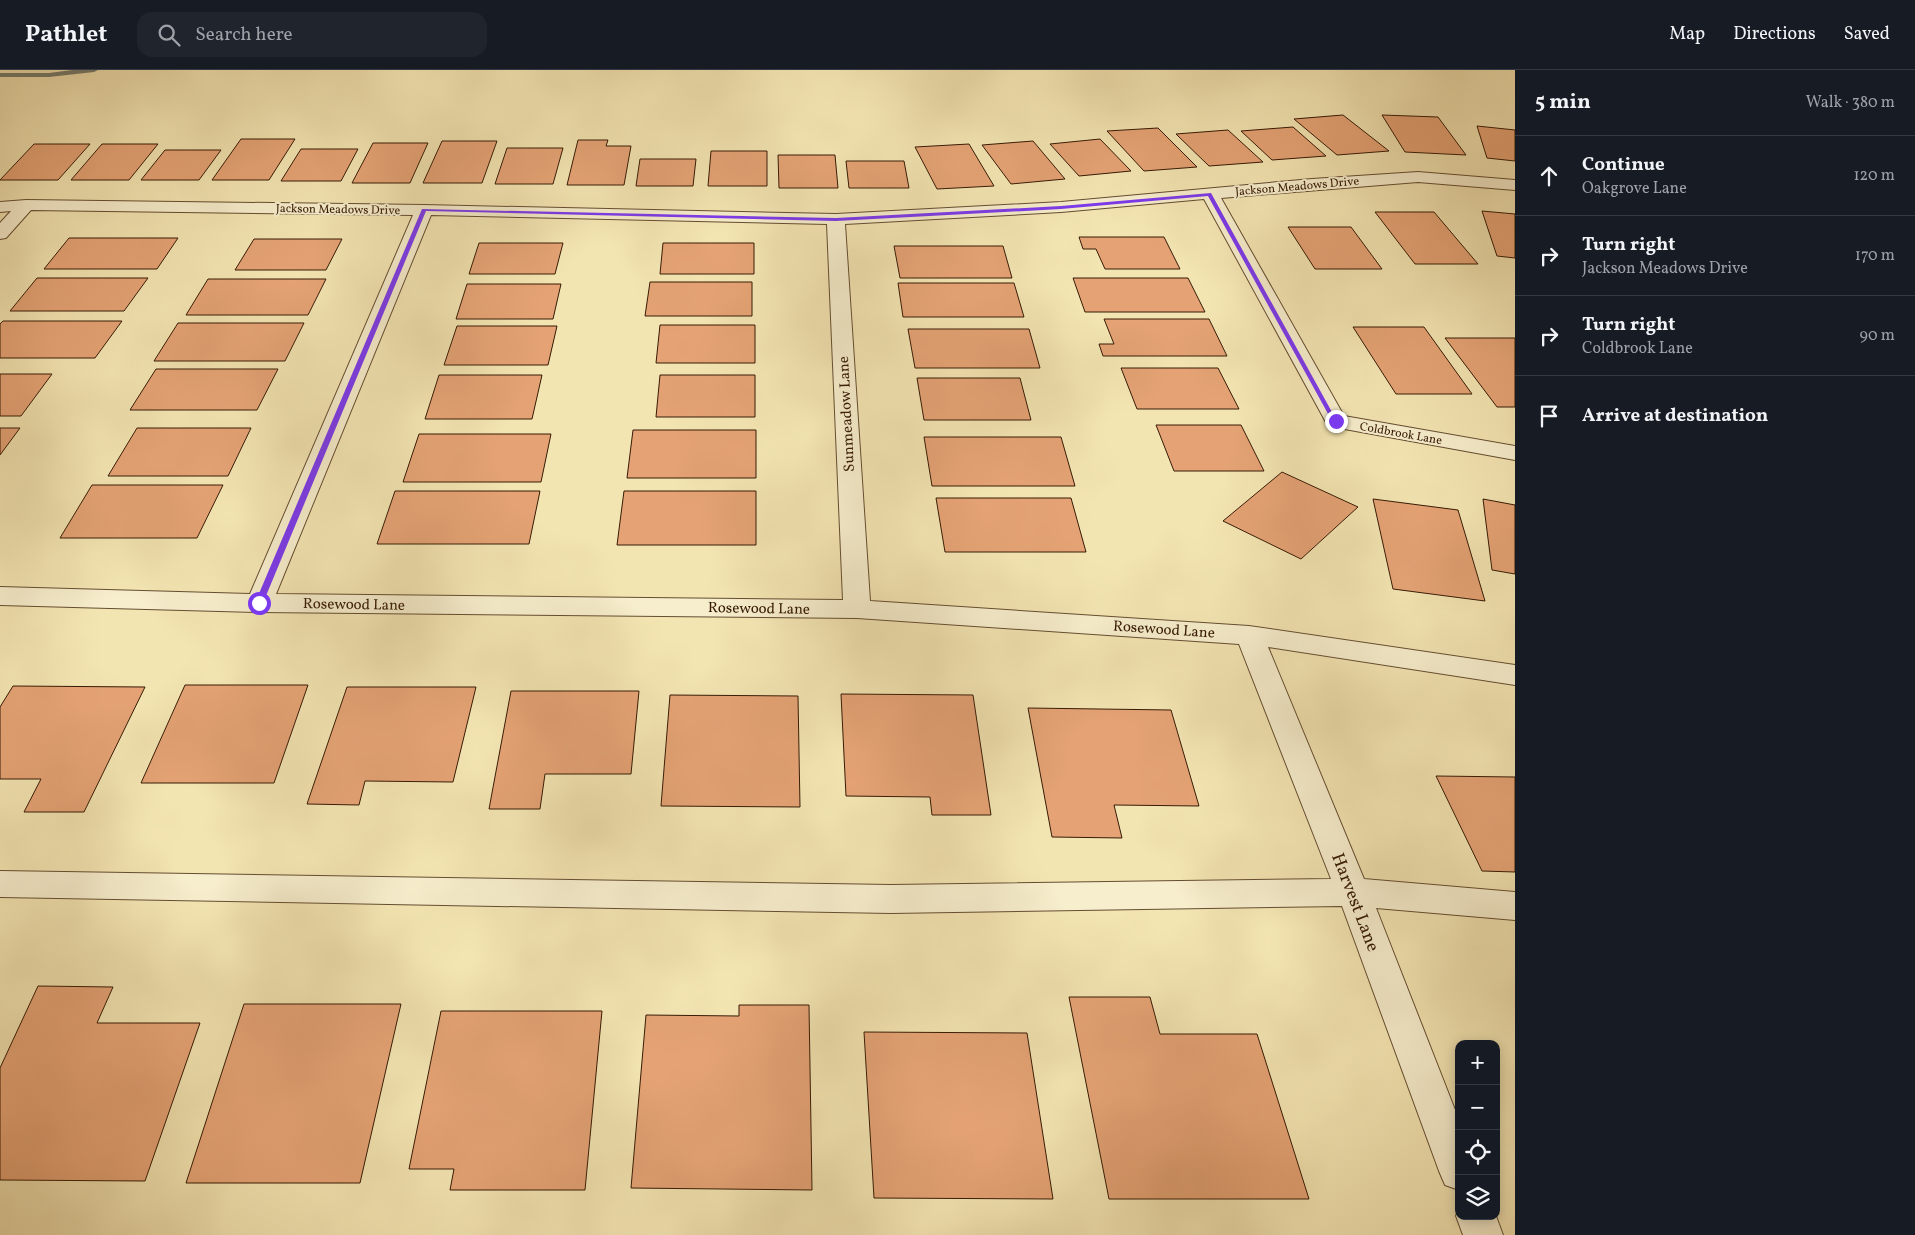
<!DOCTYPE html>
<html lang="en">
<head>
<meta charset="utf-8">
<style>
	body { margin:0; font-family:Vollkorn,serif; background:#20242c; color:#f1f3f6 }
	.controls { position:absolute; right:15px; bottom:15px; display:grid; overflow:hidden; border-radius:10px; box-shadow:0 2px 12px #0003 }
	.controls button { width:45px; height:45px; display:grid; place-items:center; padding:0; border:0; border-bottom:1px solid #363941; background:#171b24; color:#f1f3f6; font:25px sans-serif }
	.stop { position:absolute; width:15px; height:15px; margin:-11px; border:4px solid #7c3aed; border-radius:50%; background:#fff }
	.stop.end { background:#7c3aed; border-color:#fff; box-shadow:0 1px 5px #0008 }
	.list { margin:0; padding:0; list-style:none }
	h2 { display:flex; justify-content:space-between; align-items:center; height:65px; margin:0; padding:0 20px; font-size:21px }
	h2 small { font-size:16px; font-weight:400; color:#9ea1a6 }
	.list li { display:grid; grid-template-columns:32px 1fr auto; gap:15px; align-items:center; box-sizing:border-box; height:80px; padding:0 20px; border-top:1px solid #363941 }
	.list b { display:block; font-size:19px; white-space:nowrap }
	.list p { margin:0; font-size:16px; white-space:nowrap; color:#9ea1a6 }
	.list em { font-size:16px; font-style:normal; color:#9ea1a6 }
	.icon { flex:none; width:28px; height:28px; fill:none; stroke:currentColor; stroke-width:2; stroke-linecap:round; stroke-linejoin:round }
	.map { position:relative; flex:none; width:1515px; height:1165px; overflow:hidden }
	header { display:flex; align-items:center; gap:30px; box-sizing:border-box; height:70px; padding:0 25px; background:#171b24; border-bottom:1px solid #363941 }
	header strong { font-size:24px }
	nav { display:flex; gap:28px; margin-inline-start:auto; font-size:18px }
	.search { width:350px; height:45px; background:#20242c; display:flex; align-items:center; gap:12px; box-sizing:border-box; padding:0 18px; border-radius:15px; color:#9ea1a6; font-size:19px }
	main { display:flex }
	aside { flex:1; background:#171b24 }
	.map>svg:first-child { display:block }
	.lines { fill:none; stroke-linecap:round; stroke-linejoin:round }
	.stream { fill:#747c6e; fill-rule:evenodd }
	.building { fill:#e5a375; stroke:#361a05 }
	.minor-casing { stroke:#654d30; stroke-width:2 }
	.minor { fill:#f7eecd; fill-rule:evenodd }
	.route { fill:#7c3aed }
	.labels { text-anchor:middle; stroke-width:4; stroke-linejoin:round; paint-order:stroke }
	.far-street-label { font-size:12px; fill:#361a05; stroke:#f7eecd }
	.street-label { font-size:15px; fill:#361a05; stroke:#f7eecd }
	.near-street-label { font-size:18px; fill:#361a05; stroke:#f7eecd }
</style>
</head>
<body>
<header>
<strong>Pathlet</strong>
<div class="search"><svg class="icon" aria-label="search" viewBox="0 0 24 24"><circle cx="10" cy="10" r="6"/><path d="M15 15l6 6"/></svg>Search here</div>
<nav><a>Map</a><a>Directions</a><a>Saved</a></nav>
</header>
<main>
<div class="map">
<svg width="1515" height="1165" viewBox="0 0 1515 1165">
	<rect width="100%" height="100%" fill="#f3e5b2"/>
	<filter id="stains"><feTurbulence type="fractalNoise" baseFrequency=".004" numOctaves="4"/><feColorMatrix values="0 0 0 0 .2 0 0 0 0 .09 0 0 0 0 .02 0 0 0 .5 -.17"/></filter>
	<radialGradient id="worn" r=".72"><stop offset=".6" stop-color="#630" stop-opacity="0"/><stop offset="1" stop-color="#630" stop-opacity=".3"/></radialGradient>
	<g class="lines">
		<!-- stream -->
		<path class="stream" d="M72,0h26l-4,2 -45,5h-49v-4h49z"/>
	</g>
	<!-- building -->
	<path class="building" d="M1343,45l46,36 -52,4 -43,-36z
		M1382,45l56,2 28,38 -61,-3z
		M1477,56l38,4v31l-28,-3z
		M1293,57l33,29 -54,4 -31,-29z
		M1158,58l39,39 -53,4 -37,-40z
		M1228,60l35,32 -54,4 -33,-32z
		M241,69h54l-26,41h-57z
		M1100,69l31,32 -52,5 -29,-32z
		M578,70h30l-2,6h25l-7,39h-57z
		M442,71h55l-15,42h-59z
		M1033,71l32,38 -54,5 -29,-39z
		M373,73h55l-18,40h-58z
		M34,74h56l-32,36h-58z
		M102,74h56l-29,36h-58z
		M969,74l25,42 -57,3 -22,-42z
		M507,78h56l-10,36h-58z
		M301,79h57l-17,32h-60z
		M165,80h56l-22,30h-58z
		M711,81h56v35h-59z
		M778,85h57l3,33h-59z
		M640,89h56l-3,27h-57z
		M846,91h58l5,27h-60z
		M1482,141l33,3v44l-18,-2z
		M1375,142h59l44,52h-63z
		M1288,157h63l31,42h-67z
		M1079,167h85l16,32h-75l-9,-20h-13z
		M69,168h109l-21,31h-113z
		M254,169h88l-16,31h-91z
		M479,173h84l-8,31h-86z
		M663,173h91v31h-94z
		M894,176h109l9,32h-112z
		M37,208h111l-24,33h-114z
		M1073,208h115l17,34h-120z
		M208,209h118l-18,36h-122z
		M650,212h102v34h-107z
		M898,213h116l10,34h-121z
		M467,214h94l-8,35h-97z
		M1104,249h105l18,37h-124l-4,-12h15z
		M3,251h119l-27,37h-95v-34z
		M178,253h126l-19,38h-131z
		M660,255h95v38h-99z
		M457,256h100l-9,39h-104z
		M1353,257h71l48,67h-76z
		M908,259h121l11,39h-125z
		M1445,268h70v69h-18z
		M1121,298h97l21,41h-102z
		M156,299h122l-21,41h-127z
		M0,304h52l-31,42h-21z
		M439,305h103l-10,44h-107z
		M660,305h95v42h-99z
		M917,308h103l11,42h-107z
		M1156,355h85l23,46h-90z
		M0,358h20l-20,27z
		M137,358h114l-23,48h-120z
		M633,360h123v48h-129z
		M419,364h132l-10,48h-138z
		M924,367h137l14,49h-143z
		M1282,402l76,35 -57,52 -78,-38z
		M92,415h131l-26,53h-137z
		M395,421h145l-11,53h-152z
		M624,421h132v54h-139z
		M936,428h135l15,54h-141z
		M1373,429l85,11 27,91 -92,-12z
		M1483,429l32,6v69l-23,-4z
		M185,615h123l-34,98h-133z
		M13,616l132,1 -61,125h-60l17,-33h-41v-72z
		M347,617h129l-23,95 -88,-1 -6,24 -52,-1z
		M511,621h128l-8,83h-86l-5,35h-51z
		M841,624l132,1 18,120h-59l-2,-18 -84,-1z
		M670,625l128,1 2,111 -139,-1z
		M1028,638l143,2 28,96 -85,-1 8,33 -70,-1z
		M1436,706l79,1v95l-33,-1z
		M38,916l75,1 -16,36h103l-55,158 -145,-1v-112z
		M1069,927h81l10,37h97l52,165h-200z
		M244,934h157l-41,179h-174z
		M739,935h70l3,185 -181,-2 15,-173 93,1z
		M441,941h161l-17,179h-135l4,-21h-45z
		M864,962l163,1 26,166 -179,-1z"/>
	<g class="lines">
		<defs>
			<path id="minor" d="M1418,102l97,8v10l-97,-8 -197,16 123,218 171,30v14l-187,-34 -124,-227 -143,13 -216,12 25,377 379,25 266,39v20l-247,-38 96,232 151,13v28l-139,-12 83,212v70l-14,-5 -6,-14 -97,-265 -451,7 -891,-16v-26l891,14 440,-6 -92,-235 -382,-26 -598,-6 -259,-7v-18l250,7 163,-379 -382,-5 -25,28 -6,1v-16l11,-12 -11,1v-10l26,-2 398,5 412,9 225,-12 251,-23zM431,145l396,9 16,376 -567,-6z
				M1459,1139v7h37l7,19h-40l-7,-19z"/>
		</defs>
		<!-- minor casing -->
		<use href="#minor" class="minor-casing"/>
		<!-- minor -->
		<use href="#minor" class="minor"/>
	</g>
	<!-- route -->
	<path class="route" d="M1211,123l127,230 -6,-2 -124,-225 -147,13 -225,12 -410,-10 -163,392 -4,3 -4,-3 167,-394 414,9 225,-12z"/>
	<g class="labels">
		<!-- far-street labels -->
		<g class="far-street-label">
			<text transform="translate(1297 116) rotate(-5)" y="4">Jackson Meadows Drive</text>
			<text transform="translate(338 139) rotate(1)" y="4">Jackson Meadows Drive</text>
			<text transform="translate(1401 363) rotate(10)" y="4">Coldbrook Lane</text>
		</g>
		<!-- street labels -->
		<g class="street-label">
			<text transform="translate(846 344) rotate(-93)" y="5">Sunmeadow Lane</text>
			<text transform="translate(354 534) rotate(1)" y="5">Rosewood Lane</text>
			<text transform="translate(759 538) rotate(1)" y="5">Rosewood Lane</text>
			<text transform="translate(1164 559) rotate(4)" y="5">Rosewood Lane</text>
		</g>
		<!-- near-street labels -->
		<g class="near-street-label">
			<text transform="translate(1356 832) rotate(69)" y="6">Harvest Lane</text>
		</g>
	</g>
	<rect width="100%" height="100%" filter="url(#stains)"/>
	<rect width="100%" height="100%" fill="url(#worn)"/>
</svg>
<div class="controls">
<button>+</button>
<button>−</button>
<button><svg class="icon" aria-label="locate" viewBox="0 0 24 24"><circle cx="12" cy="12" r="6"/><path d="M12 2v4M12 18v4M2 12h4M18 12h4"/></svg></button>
<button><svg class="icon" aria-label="layers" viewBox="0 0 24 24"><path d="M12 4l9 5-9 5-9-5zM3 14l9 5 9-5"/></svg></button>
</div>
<div class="stop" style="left:259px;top:533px"></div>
<div class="stop end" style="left:1336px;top:351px"></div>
</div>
<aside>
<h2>5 min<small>Walk · 380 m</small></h2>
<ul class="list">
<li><svg class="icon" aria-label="ahead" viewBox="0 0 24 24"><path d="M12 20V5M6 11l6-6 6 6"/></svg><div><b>Continue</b><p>Oakgrove Lane</p></div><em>120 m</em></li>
<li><svg class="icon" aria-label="right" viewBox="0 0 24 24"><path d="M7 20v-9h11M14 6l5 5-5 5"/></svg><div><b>Turn right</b><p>Jackson Meadows Drive</p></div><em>170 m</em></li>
<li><svg class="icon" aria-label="right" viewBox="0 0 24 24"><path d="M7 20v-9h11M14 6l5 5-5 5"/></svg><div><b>Turn right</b><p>Coldbrook Lane</p></div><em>90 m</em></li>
<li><svg class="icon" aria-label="arrive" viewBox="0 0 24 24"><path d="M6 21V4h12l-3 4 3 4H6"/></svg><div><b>Arrive at destination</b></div></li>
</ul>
</aside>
</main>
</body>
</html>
